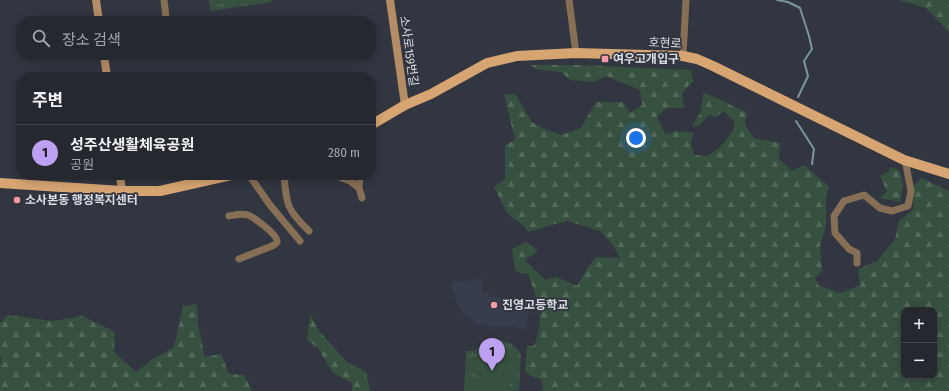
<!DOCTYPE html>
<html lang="ko">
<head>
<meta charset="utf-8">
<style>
	body { margin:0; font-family:"Fira Sans Condensed","Noto Sans KR",sans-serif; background:#32343c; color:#f1f3f6 }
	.controls { position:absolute; right:12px; bottom:12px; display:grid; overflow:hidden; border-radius:8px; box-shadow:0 2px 10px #0003 }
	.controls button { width:36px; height:36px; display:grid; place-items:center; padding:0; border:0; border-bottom:1px solid #42444c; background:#262830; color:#f1f3f6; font:20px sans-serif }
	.you { position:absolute; left:636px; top:138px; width:14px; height:14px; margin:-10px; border:3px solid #fff; border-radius:50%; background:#1a73e8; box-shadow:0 0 0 6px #1a73e833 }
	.badge { display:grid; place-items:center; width:26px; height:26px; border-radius:50%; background:#bca0f2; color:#111; font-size:13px; font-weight:700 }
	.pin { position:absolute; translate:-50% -33px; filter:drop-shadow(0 1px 2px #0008) }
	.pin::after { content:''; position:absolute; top:21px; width:14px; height:12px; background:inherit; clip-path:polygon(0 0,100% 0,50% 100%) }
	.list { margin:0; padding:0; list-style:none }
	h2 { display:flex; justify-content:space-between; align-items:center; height:52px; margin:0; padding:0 16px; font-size:17px }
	h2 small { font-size:13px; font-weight:400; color:#a4a6ab }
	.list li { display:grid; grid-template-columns:26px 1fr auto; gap:12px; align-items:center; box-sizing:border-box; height:56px; padding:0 16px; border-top:1px solid #42444c }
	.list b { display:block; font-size:15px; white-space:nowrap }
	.list p { margin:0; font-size:13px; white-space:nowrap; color:#a4a6ab }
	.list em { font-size:13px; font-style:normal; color:#a4a6ab }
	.icon { flex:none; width:22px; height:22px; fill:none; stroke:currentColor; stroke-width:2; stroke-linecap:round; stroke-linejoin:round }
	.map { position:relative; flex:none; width:949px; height:391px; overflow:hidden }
	.search { position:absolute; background:#262830; box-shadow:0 2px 10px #0003; left:16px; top:16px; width:360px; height:44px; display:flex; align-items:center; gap:10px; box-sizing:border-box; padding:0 14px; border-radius:16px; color:#a4a6ab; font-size:15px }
	.panel { position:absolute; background:#262830; box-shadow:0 2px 10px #0003; left:16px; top:72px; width:360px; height:108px; border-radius:16px }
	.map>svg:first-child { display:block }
	.built { fill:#383d4e }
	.grass { fill:url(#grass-tufts) }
	.forest { fill:url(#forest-firs); fill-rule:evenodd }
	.garden { fill:#375140 }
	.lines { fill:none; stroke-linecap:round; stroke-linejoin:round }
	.stream { stroke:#7a969b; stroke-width:2 }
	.street { stroke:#876f56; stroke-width:7 }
	.secondary { stroke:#b48d66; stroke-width:8 }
	.primary { stroke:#d7a572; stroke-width:10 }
	.poi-dot { fill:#f49aa6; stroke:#323640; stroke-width:1.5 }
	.labels { text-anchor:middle; stroke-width:3.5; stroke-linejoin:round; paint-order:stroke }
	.street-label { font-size:12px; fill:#dbdde4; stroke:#323640 }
	.poi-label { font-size:12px; font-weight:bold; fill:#dbdde4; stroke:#323640; text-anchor:start }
</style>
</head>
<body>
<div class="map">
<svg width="949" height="391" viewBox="0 0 949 391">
	<defs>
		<pattern id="grass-tufts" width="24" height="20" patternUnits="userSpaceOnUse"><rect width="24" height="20" fill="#375140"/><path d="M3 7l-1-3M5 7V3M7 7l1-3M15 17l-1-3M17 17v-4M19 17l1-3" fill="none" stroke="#536a5b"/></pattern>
		<pattern id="forest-firs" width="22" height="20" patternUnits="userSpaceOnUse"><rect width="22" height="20" fill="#375140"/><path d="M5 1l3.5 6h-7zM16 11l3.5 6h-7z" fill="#536a5b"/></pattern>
	</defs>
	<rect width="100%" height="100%" fill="#323640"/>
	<!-- built -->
	<path class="built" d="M482,279v12l9,6 14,1h19l7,10 -4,14v8l-14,-3 -22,-1 -15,-2 -12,-10 -8,-12 -5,-20z"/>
	<!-- grass -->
	<path class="grass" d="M209,0h63v2l-62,9z
		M496,340h6l9,4 6,4 4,7 -2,36h-55l2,-40h8l11,-8z"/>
	<!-- forest -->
	<path class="forest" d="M899,0h50v32l-23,-24z
		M531,65h48l112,5 2,11 -11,12 2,15h-18l-9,9 8,17 12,-3 17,2 -3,10 3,12 13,1 12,-8 14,-17 2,-9 -12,-11 -7,6 -7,-2 -10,11 -7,1 8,-14 4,-20 15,6 28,14 -2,12 9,13 26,5 -1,16 13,12 12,-6 25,22 -3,11v27l-6,21 2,25 -7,7 4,8 22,7 19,-8 -2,-16 19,-8 18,-22 4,-18 14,-11 1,-25 8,-7 27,13v200h-406l-1,-11 -11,-4 -6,-5 2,-25h7l4,-11 3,-25 -13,-36 -13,-3 -3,-22 14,-7 12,9 -13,9 20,20 12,-3 20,9 10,-17 9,-12 24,1 -7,-13 -13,-14 -32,-10 -13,3 -27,8 -3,-5 -18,-14 -13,-26 11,-8v-34l10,-5 -11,-46h11l17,28 10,6 19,7 20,-7 15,-26h27l7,11 12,-8 -2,-15 -34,-14 -12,6 -24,-2 -9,-8 -26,-3zM904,310h30v66h-30z
		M891,167l9,4 3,14 -3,17 -20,-4 7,-6 -7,-16 9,-5z
		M197,304l1,21 7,32 16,-3 8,20 15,1 8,16h-252v-27l2,-4 -2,-4v-33l8,-8 44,6 30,-5 33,16 -1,20 22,20 17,-13 21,-12 9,-41z
		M310,315l9,16 28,31 19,10 4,19h-18v-8l-19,-10 -15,-25 -11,-8z"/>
	<!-- garden -->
	<path class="garden" d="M483,355l29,3 -2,33h-29z"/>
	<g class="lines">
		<!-- stream -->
		<path class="stream" d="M777,0l11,2 12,6 9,28 3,13 -8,12 4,15 -10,21
			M796,121l18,28 -2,15"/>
		<!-- street -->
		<path class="street" d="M164,0l2,17
			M569,0l7,53
			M683,56l3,-56
			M249,175l21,30 30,36
			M284,175c2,29 3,35 25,56
			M334,175l16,6 9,7
			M360,175l-1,13 3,10
			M229,216c6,-1 13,-3 19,-1 5,2 31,20 29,27 -1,2 -3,3 -5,4l-33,13
			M857,263v-10l-8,-4 -14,-16 -1,-17 10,-15 20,-6 16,13 12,3 16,-5 3,-15 -6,-31"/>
		<!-- secondary -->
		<path class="secondary" d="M96,0l3,21
			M390,0l15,105
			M104,55l3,22
			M120,175l2,16"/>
		<!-- primary -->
		<path class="primary" d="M371,125l34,-20 26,-11 56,-31 30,-7 59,-3 107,3 14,3 16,7 191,94 45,14
			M0,183l122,8h38l71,-16"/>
	</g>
	<!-- markers -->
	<g class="poi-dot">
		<rect x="601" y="55" width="8" height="8" rx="2"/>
		<circle cx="17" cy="200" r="4"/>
		<circle cx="494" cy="305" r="4"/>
	</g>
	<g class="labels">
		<!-- street labels -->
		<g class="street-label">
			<text transform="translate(665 43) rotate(3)" y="4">호현로</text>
			<text transform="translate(409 51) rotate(82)" y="4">소사로159번길</text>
		</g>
		<!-- poi labels -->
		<g class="poi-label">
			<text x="613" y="63">여우고개입구</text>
			<text x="25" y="204">소사본동 행정복지센터</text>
			<text x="502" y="309">진영고등학교</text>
		</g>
	</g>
</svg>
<div class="controls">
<button>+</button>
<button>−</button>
</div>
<div class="you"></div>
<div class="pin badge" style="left:492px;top:371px">1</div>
<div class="search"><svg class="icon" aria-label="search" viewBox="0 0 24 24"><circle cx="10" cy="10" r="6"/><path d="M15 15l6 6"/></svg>장소 검색</div>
<section class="panel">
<h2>주변<small></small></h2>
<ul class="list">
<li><span class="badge">1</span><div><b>성주산생활체육공원</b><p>공원</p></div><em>280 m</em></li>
</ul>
</section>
</div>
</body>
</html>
